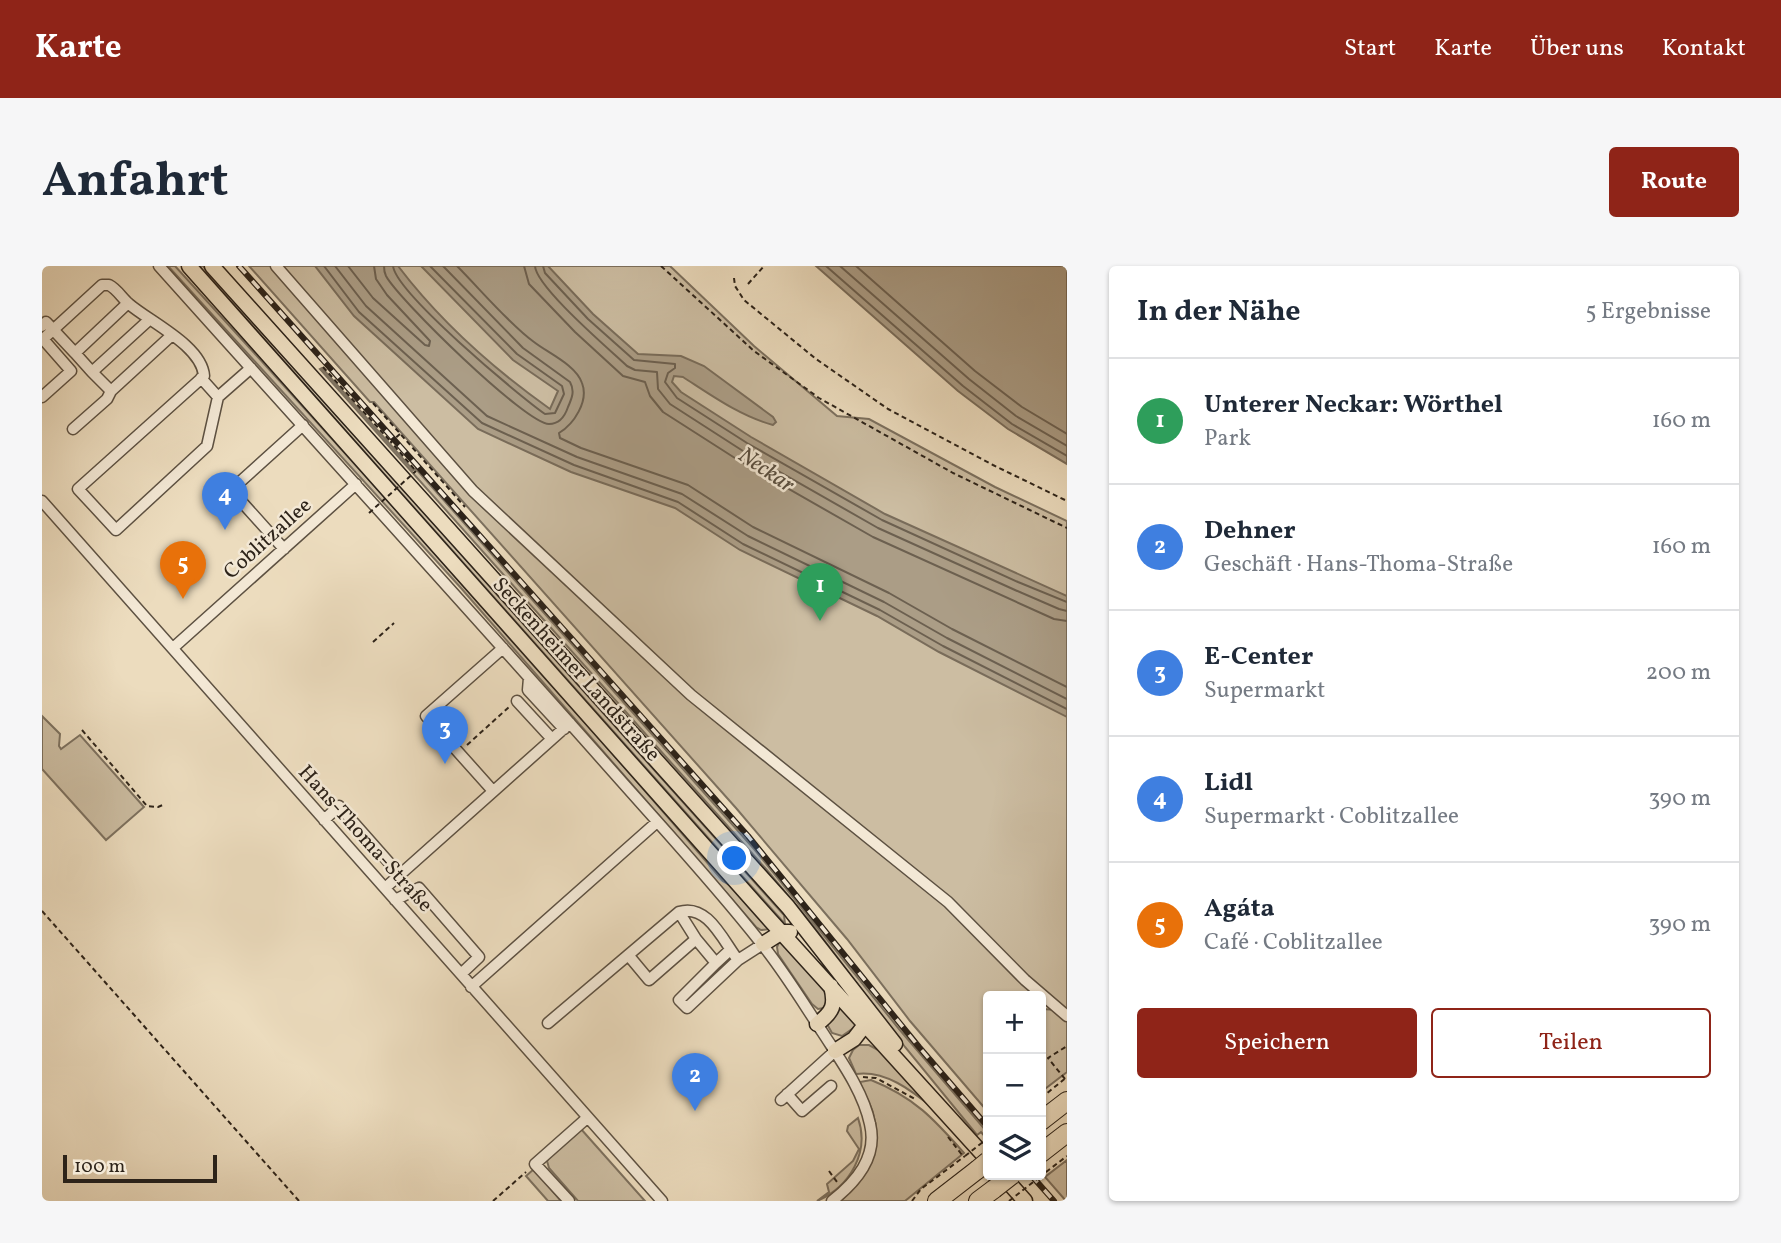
<!DOCTYPE html>
<html lang="de">
<head>
<meta charset="utf-8">
<style>
	body { margin:0; font-family:Vollkorn,serif; background:#f6f6f7; color:#1f2937 }
	.controls { position:absolute; right:21px; bottom:21px; display:grid; overflow:hidden; border-radius:7px; box-shadow:0 2px 5px #0004 }
	.controls button { width:63px; height:63px; display:grid; place-items:center; padding:0; border:0; border-bottom:2px solid #e0e1e3; background:#fff; color:#1f2937; font:35px sans-serif }
	.scale { position:absolute; left:21px; bottom:18px; width:154px; box-sizing:border-box; padding-left:7px; border:4px solid #2d2319; border-top:0; font-size:19px; line-height:24px; white-space:nowrap; color:#2d2319; -webkit-text-stroke:5px #f3e8d5; paint-order:stroke }
	.you { position:absolute; left:693px; top:593px; width:24px; height:24px; margin:-18px; border:5px solid #fff; border-radius:50%; background:#1a73e8; box-shadow:0 0 0 10px #1a73e833 }
	.badge { display:grid; place-items:center; width:46px; height:46px; border-radius:50%; background:#8f2418; color:#fff; font-size:23px; font-weight:700 }
	.pin { position:absolute; translate:-50% -58px; filter:drop-shadow(0 2px 4px #0008) }
	.pin::after { content:''; position:absolute; top:37px; width:24px; height:21px; background:inherit; clip-path:polygon(0 0,100% 0,50% 100%) }
	.list { margin:0; padding:0; list-style:none }
	h2 { display:flex; justify-content:space-between; align-items:center; height:91px; margin:0; padding:0 28px; font-size:30px }
	h2 small { font-size:23px; font-weight:400; color:#747a83 }
	.list li { display:grid; grid-template-columns:46px 1fr auto; gap:21px; align-items:center; box-sizing:border-box; height:126px; padding:0 28px; border-top:2px solid #e0e1e3 }
	.list b { display:block; font-size:26px; white-space:nowrap }
	.list p { margin:0; font-size:23px; white-space:nowrap; color:#747a83 }
	.list em { font-size:23px; font-style:normal; color:#747a83 }
	.actions { display:flex; gap:14px; padding:21px 28px }
	.actions a { flex:1; padding:16px 0; border:2px solid #8f2418; border-radius:7px; text-align:center; font-size:24px; color:#8f2418 }
	.actions .main { background:#8f2418; color:#fff }
	.icon { flex:none; width:38px; height:38px; fill:none; stroke:currentColor; stroke-width:2; stroke-linecap:round; stroke-linejoin:round }
	.map { position:relative; flex:none; width:1025px; height:935px; overflow:hidden; border-radius:7px }
	header { display:flex; align-items:center; gap:42px; box-sizing:border-box; height:98px; padding:0 35px; background:#8f2418; color:#fff }
	header strong { font-size:33px }
	nav { display:flex; gap:38px; margin-inline-start:auto; font-size:24px }
	.intro { display:flex; align-items:center; justify-content:space-between; box-sizing:border-box; height:168px; padding:0 42px }
	h1 { margin:0; font-size:49px }
	.button { padding:18px 32px; border-radius:7px; background:#8f2418; color:#fff; font-size:24px; font-weight:700 }
	main { display:flex; gap:42px; padding:0 42px }
	aside { flex:1; background:#fff; border-radius:7px; box-shadow:0 2px 5px #0004 }
	.map>svg:first-child { display:block }
	.green { fill:#ccbda2; stroke:#7c705e; stroke-width:2 }
	.water { fill:#ab9d86; stroke:#796c5a; stroke-width:2 }
	.lines { fill:none; stroke-linecap:round; stroke-linejoin:round }
	.shore { stroke:#6c6050; stroke-width:2 }
	.minor-casing { stroke:#5d5142; stroke-width:13 }
	.major-casing { stroke:#2d2319; stroke-width:17 }
	.highway-casing { stroke:#2d2319; stroke-width:20 }
	.path { stroke:#2d2319; stroke-width:2; stroke-dasharray:5 3.5; stroke-linecap:butt }
	.minor { stroke:#f3e8d5; stroke-width:10 }
	.major { stroke:#ecdcbe; stroke-width:14 }
	.highway { stroke:#ecdcbe; stroke-width:18 }
	.rail-casing { stroke:#2d2319; stroke-width:6 }
	.rail { stroke:#f3e8d5; stroke-width:3.5; stroke-dasharray:10; stroke-linecap:butt }
	.highway-bridge-casing { stroke:#2d2319; stroke-width:20; stroke-linecap:butt }
	.path-bridge { stroke:#2d2319; stroke-width:2; stroke-dasharray:5 3.5; stroke-linecap:butt }
	.highway-bridge { stroke:#ecdcbe; stroke-width:18 }
	.labels { text-anchor:middle; stroke-width:5; stroke-linejoin:round; paint-order:stroke }
	.street-label { font-size:21px; fill:#2d2319; stroke:#f3e8d5 }
	.water-label { font-size:23px; font-style:italic; fill:#594e3f; stroke:#f3e8d5 }
</style>
</head>
<body>
<header>
<strong>Karte</strong>
<nav><a>Start</a><a>Karte</a><a>Über uns</a><a>Kontakt</a></nav>
</header>
<div class="intro"><h1>Anfahrt</h1><a class="button">Route</a></div>
<main>
<div class="map">
<svg width="1025" height="935" viewBox="0 0 1025 935">
	<rect width="100%" height="100%" fill="#ecdcbe"/>
	<filter id="stains"><feTurbulence type="fractalNoise" baseFrequency=".00286" numOctaves="4"/><feColorMatrix values="0 0 0 0 .2 0 0 0 0 .09 0 0 0 0 .02 0 0 0 .5 -.17"/></filter>
	<radialGradient id="worn" r=".72"><stop offset=".6" stop-color="#630" stop-opacity="0"/><stop offset="1" stop-color="#630" stop-opacity=".3"/></radialGradient>
	<!-- green -->
	<path class="green" d="M126,0h7c185,203 369,407 548,615l14,9 33,39 -9,1 -5,-3 -295,-339z
		M157,0h4l581,649 1,9z
		M207,0h421l84,80 83,70 32,3 126,68 72,34v491l-30,-16h-49v116l-78,-91 -63,-82 -111,-131 -362,-406h-4z
		M280,102l91,102 3,-1 339,381 144,179 89,104v7l-7,-8 -4,3 -72,-88 -93,-123 -46,-55 -446,-500z
		M0,450l18,18 -1,12 2,3 19,-14 64,72 -38,33 -64,-71z
		M738,674h3l47,58 -6,10 -6,1 -6,-5 -34,-50 -1,-7z
		M797,740l23,16 -20,14 -10,-3 -5,-9z
		M1001,743l13,1 11,9v53l-26,20v-81z
		M817,779h10l11,6 53,57c-22,-18 -48,-38 -77,-34l-7,-16 4,-8z
		M829,814c43,17 63,39 93,73l-59,48h-65c27,-22 44,-52 33,-88 -3,-11 -10,-20 -13,-31z
		M816,852c12,34 -8,69 -41,83l12,-9 -2,-8 26,-23 6,-12 -12,-18 1,-5z
		M539,863l64,72h-67l-29,-33 -2,-7 3,-5z
		M1025,894v41h-1l-21,-24z
		M492,903l27,32h-13l-22,-25z"/>
	<!-- water -->
	<path class="water" d="M273,0h83c41,54 97,104 152,143l8,-18 -45,-31 -92,-94h127l45,48 45,40 43,2 23,10 69,51 3,5 -3,3c-33,-9 -62,-30 -90,-48l-9,-1 -2,6 9,10 70,45 134,77 182,82v121l-128,-65 -62,-36 -137,-66 -65,-42 -104,-36 -93,-43 -124,-113z
		M774,0h248l3,3v195l-59,-35 -50,-38z"/>
	<g class="lines">
		<!-- shore -->
		<path class="shore" d="M282,0l35,46 123,111 92,42 104,37 65,42 137,66 63,36 124,63
			M293,0l31,40 121,110 90,41 105,37 66,42 136,66 63,36 120,61
			M306,0l25,32 52,47 4,1 1,-5 -43,-46 -11,-16 -2,-13
			M342,0c0,5 0,6 2,10 13,24 140,148 163,148 11,0 16,-8 19,-17 4,-9 7,-16 2,-25l-47,-34 -80,-82
			M351,0c3,27 125,129 152,148l10,-1 9,-19 -2,-8 -45,-32 -87,-88
			M415,0c23,23 51,57 77,76 14,11 42,23 48,41 7,18 -8,41 -23,50l1,5 21,10 107,37 65,42 136,66 63,36 115,58
			M482,0l5,18 46,48 48,44 22,6 5,14 13,16 75,48 135,77 181,82 13,2
			M493,0c1,21 74,83 92,100l8,4 22,2 1,17 12,15 73,47 135,77 137,62 44,19 8,2
			M501,0l2,7 43,46 46,41 41,4v4l-7,5 -3,9 12,16 70,45 135,77 136,62 49,20
			M784,0l137,120 49,38 55,32
			M798,0l129,113 47,37 51,30
			M814,0l119,105 47,36 45,27"/>
		<defs>
			<path id="minor" d="M117,0c154,172 310,343 463,516 47,53 95,105 139,161 23,28 42,60 62,90 18,28 40,58 47,91 8,33 -14,58 -38,77
				M234,0l197,225 218,204 257,207 77,78 42,36
				M0,60l4,-4 29,31 53,-50
				M0,74l60,-55h7c8,4 13,13 20,19 21,18 73,42 75,72l-126,113 38,41 91,-84 11,-49 33,-29
				M33,87l17,19 58,-53
				M50,106l19,19 61,-56
				M159,112l17,19
				M0,131l29,-26 -28,-32
				M31,163l34,-30 4,-8
				M0,235l620,700
				M242,283l-53,-59 72,-65
				M131,382l183,-164
				M487,412l-1,12 36,39
				M475,435l35,38
				M451,525l-67,-75 77,-68
				M282,554l15,-14 61,69
				M343,622l185,-165
				M353,634l24,-12 60,69 -18,17
				M637,646l17,27 20,24 14,-13
				M587,690l20,24 47,-41
				M674,697l-37,37 8,8 51,-48 25,-16
				M429,721l186,-165
				M506,757l131,-111c29,-9 44,29 59,48
				M745,828l15,17 29,-25
				M739,834l54,-49
				M527,935l-34,-37 52,-46"/>
			<path id="major" d="M147,0l581,654 218,240
				M170,0l576,641 107,137
				M721,678l19,-12h8
				M775,758c16,-12 19,-19 14,-38
				M793,785l19,-12 17,-22
				M960,909l23,26"/>
			<path id="highway" d="M999,855l26,-20
				M999,887l26,-20
				M895,935l40,-31
				M936,935l16,-12"/>
		</defs>
		<!-- minor casing -->
		<use href="#minor" class="minor-casing"/>
		<!-- major casing -->
		<use href="#major" class="major-casing"/>
		<!-- highway casing -->
		<use href="#highway" class="highway-casing"/>
		<!-- path -->
		<path class="path" d="M619,0l93,85 65,47 134,75 114,55
			M692,12l1,8 9,14 72,59 72,50 105,56 74,36
			M706,18l16,-18
			M281,101l68,75
			M331,137l92,104
			M358,168l-9,8 25,29
			M331,376l21,-19
			M40,464l65,76 11,1 7,-3
			M425,479l42,-38
			M0,645l257,290
			M821,811l13,1 39,21
			M1023,813l-17,-21 19,-12
			M999,832l26,-21
			M906,871l15,19
			M787,905l8,11
			M1004,906l21,-16
			M451,935l33,-29
			M870,935l9,-12 44,-33"/>
		<!-- minor -->
		<use href="#minor" class="minor"/>
		<!-- major -->
		<use href="#major" class="major"/>
		<!-- highway -->
		<use href="#highway" class="highway"/>
		<defs>
			<path id="rail" d="M197,0l509,570 171,211 69,80
				M989,909l23,26"/>
		</defs>
		<!-- rail casing -->
		<use href="#rail" class="rail-casing"/>
		<!-- rail -->
		<use href="#rail" class="rail"/>
		<defs>
			<path id="highway-bridge" d="M935,904l11,-9
				M952,923l18,-14"/>
		</defs>
		<!-- highway-bridge casing -->
		<use href="#highway-bridge" class="highway-bridge-casing"/>
		<!-- path-bridge -->
		<path class="path-bridge" d="M327,247l47,-42
			M923,890l23,-18
			M967,935l37,-29"/>
		<!-- highway-bridge -->
		<use href="#highway-bridge" class="highway-bridge"/>
	</g>
	<g class="labels">
		<!-- street labels -->
		<g class="street-label">
			<text transform="translate(225 272) rotate(-42)" y="7">Coblitzallee</text>
			<text transform="translate(535 403) rotate(48)" y="7">Seckenheimer Landstraße</text>
			<text transform="translate(324 572) rotate(48)" y="7">Hans-Thoma-Straße</text>
		</g>
		<!-- water labels -->
		<g class="water-label">
			<text transform="translate(725 203) rotate(34)" y="8">Neckar</text>
		</g>
	</g>
	<rect width="100%" height="100%" filter="url(#stains)"/>
	<rect width="100%" height="100%" fill="url(#worn)"/>
</svg>
<div class="controls">
<button>+</button>
<button>−</button>
<button><svg class="icon" aria-label="layers" viewBox="0 0 24 24"><path d="M12 4l9 5-9 5-9-5zM3 14l9 5 9-5"/></svg></button>
</div>
<div class="scale">100 m</div>
<div class="you"></div>
<div class="pin badge" style="left:778px;top:355px;background:#2e9e5b">1</div>
<div class="pin badge" style="left:653px;top:845px;background:#3f7fe0">2</div>
<div class="pin badge" style="left:403px;top:498px;background:#3f7fe0">3</div>
<div class="pin badge" style="left:183px;top:264px;background:#3f7fe0">4</div>
<div class="pin badge" style="left:141px;top:333px;background:#e8710a">5</div>
</div>
<aside>
<h2>In der Nähe<small>5 Ergebnisse</small></h2>
<ul class="list">
<li><span class="badge" style="background:#2e9e5b">1</span><div><b>Unterer Neckar: Wörthel</b><p>Park</p></div><em>160 m</em></li>
<li><span class="badge" style="background:#3f7fe0">2</span><div><b>Dehner</b><p>Geschäft · Hans-Thoma-Straße</p></div><em>160 m</em></li>
<li><span class="badge" style="background:#3f7fe0">3</span><div><b>E-Center</b><p>Supermarkt</p></div><em>200 m</em></li>
<li><span class="badge" style="background:#3f7fe0">4</span><div><b>Lidl</b><p>Supermarkt · Coblitzallee</p></div><em>390 m</em></li>
<li><span class="badge" style="background:#e8710a">5</span><div><b>Agáta</b><p>Café · Coblitzallee</p></div><em>390 m</em></li>
</ul>
<div class="actions"><a class="main">Speichern</a><a>Teilen</a></div>
</aside>
</main>
</body>
</html>
